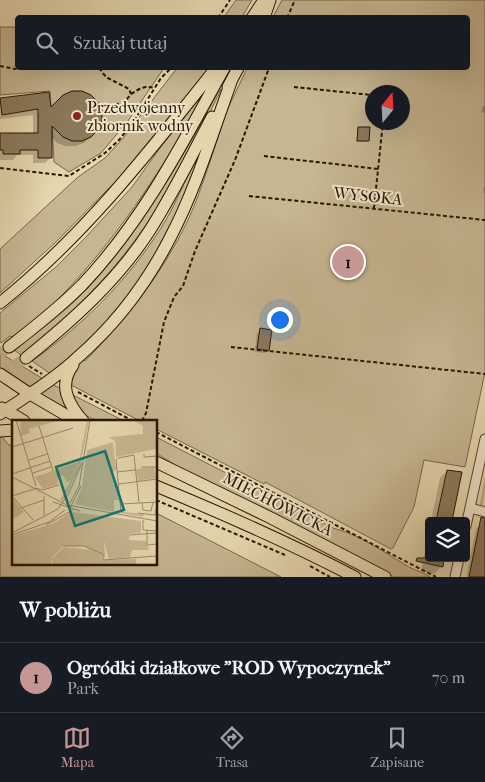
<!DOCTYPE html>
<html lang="pl">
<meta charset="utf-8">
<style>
:root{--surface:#171b24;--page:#20242c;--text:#f1f3f6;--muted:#9ea1a6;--line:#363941;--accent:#c59692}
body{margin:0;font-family:"IM FELL French Canon",serif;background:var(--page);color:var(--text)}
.controls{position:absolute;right:15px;bottom:15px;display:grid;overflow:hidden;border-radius:5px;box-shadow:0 5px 20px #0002}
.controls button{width:45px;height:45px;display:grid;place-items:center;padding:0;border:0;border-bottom:1px solid var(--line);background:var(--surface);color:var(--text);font:25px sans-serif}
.compass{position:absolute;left:365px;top:85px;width:45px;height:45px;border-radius:50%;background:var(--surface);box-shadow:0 5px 20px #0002;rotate:18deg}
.you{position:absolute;left:279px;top:319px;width:18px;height:18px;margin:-12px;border:4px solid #fff;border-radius:50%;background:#1a73e8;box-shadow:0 0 0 8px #1a73e833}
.badge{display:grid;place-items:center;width:32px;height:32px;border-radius:50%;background:var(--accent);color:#111;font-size:16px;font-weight:700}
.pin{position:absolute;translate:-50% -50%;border:2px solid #fff;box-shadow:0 1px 5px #0006}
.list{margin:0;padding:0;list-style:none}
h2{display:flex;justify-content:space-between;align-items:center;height:65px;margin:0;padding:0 20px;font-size:21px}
h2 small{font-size:16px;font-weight:400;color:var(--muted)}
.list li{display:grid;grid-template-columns:32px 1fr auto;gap:15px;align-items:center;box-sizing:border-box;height:70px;padding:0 20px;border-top:1px solid var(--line)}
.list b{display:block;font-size:19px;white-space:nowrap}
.list p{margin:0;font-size:16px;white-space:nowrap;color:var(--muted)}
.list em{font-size:16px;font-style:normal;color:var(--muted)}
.icon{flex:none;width:28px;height:28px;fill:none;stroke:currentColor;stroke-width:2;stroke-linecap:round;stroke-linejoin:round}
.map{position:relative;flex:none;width:485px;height:577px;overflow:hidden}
.search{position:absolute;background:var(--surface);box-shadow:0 5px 20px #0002;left:15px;right:15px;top:15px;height:55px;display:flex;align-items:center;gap:12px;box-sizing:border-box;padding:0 18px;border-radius:5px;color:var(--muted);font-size:19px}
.sheet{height:135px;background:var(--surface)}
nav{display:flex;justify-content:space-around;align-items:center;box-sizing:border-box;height:70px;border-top:1px solid var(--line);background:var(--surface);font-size:14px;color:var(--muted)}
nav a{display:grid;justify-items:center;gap:2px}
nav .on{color:var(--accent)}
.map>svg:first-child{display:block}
.green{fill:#c6b691;stroke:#77664a;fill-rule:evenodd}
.shadow{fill:#0003}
.building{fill:#8b7a5c;stroke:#281603}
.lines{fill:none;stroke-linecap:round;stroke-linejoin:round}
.major-tunnel{stroke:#c0b08c;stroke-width:11;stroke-dasharray:11 5.5;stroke-linecap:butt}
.minor-casing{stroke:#58462e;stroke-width:11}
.major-casing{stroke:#281603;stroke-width:13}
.path{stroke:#281603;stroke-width:2;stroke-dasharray:4 2.5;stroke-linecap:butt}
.minor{stroke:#efe5ca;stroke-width:9}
.major{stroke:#e6d7ae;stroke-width:11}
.poi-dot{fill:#8f2418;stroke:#efe5ca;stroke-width:2}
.labels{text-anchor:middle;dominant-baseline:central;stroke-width:4;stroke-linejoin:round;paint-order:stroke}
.poi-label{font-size:16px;fill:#281603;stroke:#efe5ca;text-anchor:start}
.street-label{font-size:16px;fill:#281603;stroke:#efe5ca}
.inset-road{fill:none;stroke:#9a8a6a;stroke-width:1}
.view{fill:#0f766e;fill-opacity:0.15;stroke:#0f766e;stroke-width:2.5}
.inset-edge{fill:none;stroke:#281603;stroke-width:2.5}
</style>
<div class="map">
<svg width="485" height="577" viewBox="0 0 485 577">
<rect width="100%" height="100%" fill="#e6d7ae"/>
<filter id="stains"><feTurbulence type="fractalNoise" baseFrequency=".004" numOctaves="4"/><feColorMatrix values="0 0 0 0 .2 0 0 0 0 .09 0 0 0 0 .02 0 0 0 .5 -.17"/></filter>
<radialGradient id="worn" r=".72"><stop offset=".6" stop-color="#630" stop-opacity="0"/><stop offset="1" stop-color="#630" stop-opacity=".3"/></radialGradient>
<path class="green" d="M236,0h16l-10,17h-18z
M282,0h203v185l-1,8h1v179l-20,95 -41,-7 -10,47 -21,41 -2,1 -126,-67 -1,2 -108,-55v-8h-16l-71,-37 5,-16 8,-8 3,1c41,-42 77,-87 103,-141 15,-33 25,-69 37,-104 6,-16 15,-32 22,-48h221v-50l-195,-1zM372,92h30v30h-30z
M0,27h17l1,41h146l-36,53 -27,32 -32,19 -15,-10 -4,-71 -50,4z
M177,68h32l-93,113 -60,61 -56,51v-44l78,-72 27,-19 19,-21z
M220,89h1l-2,5c-18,36 -35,73 -57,107 -24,38 -52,73 -83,104 -18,18 -38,33 -58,50l-7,-5c25,-19 51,-38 73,-61 55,-59 94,-130 133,-200z
M205,91l2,1c-46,78 -94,155 -159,217 -11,10 -24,19 -36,28l-2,-1 -9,7 -1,-1v-29l56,-46 30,-30 46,-50 28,-39z
M197,157l1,1c-20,57 -46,111 -85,158 -19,21 -40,39 -62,58l-19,-13c49,-34 96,-81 129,-133 14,-22 24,-48 36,-71z
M0,353l45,27 -14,8 -31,-19z
M51,384l11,5 6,20 -28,-15z
M69,393l55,28c-32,0 -37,2 -55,-28z
M0,437h2l7,8 5,1v117h142v-50l125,64h-281z
M156,437l177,91c28,7 52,25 76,39 7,4 15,5 21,10h-36l-203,-102 -35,-22z"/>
<path class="shadow" d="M48,93l2,17 47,20 -13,13 -9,3h-9l-9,-3 -6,-7v21l-6,6h-12v-8h-16l-4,5h-13v-26h33v-19l-33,4v-20z
M483,105l2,1v7l-4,-1z
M359,128l8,13 -1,1 -10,-1z
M260,330l8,20 -3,3 -10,-1 2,-19z
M447,471l4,50h-20l9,-43z
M485,476v14l-3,19h-3z
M481,524l4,1 -1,52h-18l10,-48z
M429,532v26l12,9 -7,7 -13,-3z"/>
<path class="building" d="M72,91h10l9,4 7,7 4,9v10l-4,9 -7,7 -9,4h-10l-9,-4 -11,-11v32h-14v-8h-18v4h-17v-4h-3v-17h38v-24l-36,6 -2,-17 49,-6 2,15 12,-12z
M358,127h12l-1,14h-12z
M260,328l12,2 -3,21 -12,-2z
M447,470l15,2 -10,49h-16z
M481,517l4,1v59h-16z
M417,558h27l-1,9 -27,-6z"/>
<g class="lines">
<path class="major-tunnel" d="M0,354l9,-7
M0,375l26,-17"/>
<g class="minor-casing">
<path id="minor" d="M470,508l15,4
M466,526l19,-87
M455,577l4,-19"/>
</g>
<g class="major-casing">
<path id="major" d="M252,18l12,-18
M264,18l6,-18
M228,87l10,-19
M0,303c84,-67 150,-152 216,-235
M9,347c26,-20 50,-39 73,-62 60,-63 101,-142 142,-217
M26,358c46,-37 92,-78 124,-128 23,-36 42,-75 62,-113
M73,365c-15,20 -5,39 10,56
M0,374l30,20 46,27
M2,408l22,13
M0,414c26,-18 54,-34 77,-56 38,-33 70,-75 93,-120 26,-49 42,-104 61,-156
M0,431l14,-1
M156,462l115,56 114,59
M156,486c68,28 134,57 199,91"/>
</g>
<path class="path" d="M218,18l12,-18
M287,18l8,-18
M0,66l15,3 23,-1
M99,68l7,9 23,12 2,5 -4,5 -21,11
M294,87l78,8
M131,94c8,-5 14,-9 23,-6
M264,156l114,13
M0,168l69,8 36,-23 14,-13 15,-19 27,-43 10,-10
M249,196l236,24
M374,208l9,-86
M231,347l254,27
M29,366l13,8
M78,392l55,29
M142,421l4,-8 18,-91 10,-25 9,-11 12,-35 40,-91 34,-92
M156,432l280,145
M156,500l129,55
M310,566l20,11"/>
<use href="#minor" class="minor"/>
<use href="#major" class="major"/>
</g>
<circle class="poi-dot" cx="77" cy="116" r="5"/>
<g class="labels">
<g class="poi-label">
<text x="87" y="107">Przedwojenny<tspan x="87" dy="18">zbiornik wodny</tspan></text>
</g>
<g class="street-label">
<text transform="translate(368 196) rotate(6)">WYSOKA</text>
<text transform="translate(278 504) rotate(27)">MIECHOWICKA</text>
</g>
</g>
<g transform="translate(12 420)">
<rect width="145" height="145" fill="#e6d7ae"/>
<path d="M4,0h40v1l-27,8 1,4 -9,3 -1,-14zM75,0h2l-9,47 -17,34 -3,-1 11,-20 -4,2 -4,-7 -5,2v7l-15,5 -8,-12 43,-15 -6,17 8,-22zM79,0l-4,30 26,-8 3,28 -3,2 6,28h-5v11l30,3 -1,3 -67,-12 32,5 -33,-6 7,-17zM121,0h24l-1,29 -40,8 -1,-16 -6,-4 34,-3v-8zM142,47l2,11 -18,3 -2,-12zM0,78l12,14 -12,8zM60,92l69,9v12l-11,1 -1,6 17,1 3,9h-17l-2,7 -21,2 -5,-18 1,16 -22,-11h-20l-11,12 -1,7h-39v-29l40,-12zM52,127l28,3 9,4 1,6 34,-1v6h-83l-1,-6z" fill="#c6b691"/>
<path class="inset-road" d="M4,0l20,66M27,6l14,45M0,27l61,-19M132,34v3l13,-1M17,40l18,-6M129,47h16M105,52l18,-2M21,53l18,-6M0,54l38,-13M0,57l55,28 90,16M107,64l38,-5M23,68l8,2 16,-5M0,76l21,24M0,76l22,-7M41,82l27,9M58,83l9,-17 11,-66M130,83l1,7 8,1 2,-9M109,84l36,-2M9,88l23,-8M58,88l11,-22M109,92l-5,-52 2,-2 16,-3 5,47M126,93l17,2 2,-10M32,95v-19M131,100v10l14,1M34,105l27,-15M135,110v15l10,-1M0,113l46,-24 11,-16 13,-30M0,115l37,-13 16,-12M118,115l27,-2M51,126h21l19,8v6l54,-4"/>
<path class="view" d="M93,31l19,59 -49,16 -19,-59z"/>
<rect width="145" height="145" class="inset-edge"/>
</g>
<rect width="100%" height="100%" filter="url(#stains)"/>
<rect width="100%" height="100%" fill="url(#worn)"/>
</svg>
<div class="controls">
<button><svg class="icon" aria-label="layers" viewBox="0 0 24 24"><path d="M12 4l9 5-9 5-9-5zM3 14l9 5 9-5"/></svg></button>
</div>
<svg class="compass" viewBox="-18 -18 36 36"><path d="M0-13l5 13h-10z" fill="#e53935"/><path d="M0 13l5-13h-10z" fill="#9ea1a6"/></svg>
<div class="you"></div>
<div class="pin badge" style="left:348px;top:262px">1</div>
<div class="search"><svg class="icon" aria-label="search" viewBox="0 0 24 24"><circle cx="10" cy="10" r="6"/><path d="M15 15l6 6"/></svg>Szukaj tutaj</div>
</div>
<section class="sheet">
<h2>W pobliżu<small></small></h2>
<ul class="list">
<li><span class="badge">1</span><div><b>Ogródki działkowe &quot;ROD Wypoczynek&quot;</b><p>Park</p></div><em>70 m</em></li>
</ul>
</section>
<nav>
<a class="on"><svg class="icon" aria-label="map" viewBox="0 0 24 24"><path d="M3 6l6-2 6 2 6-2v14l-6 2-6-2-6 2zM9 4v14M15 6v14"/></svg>Mapa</a>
<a><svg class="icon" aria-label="directions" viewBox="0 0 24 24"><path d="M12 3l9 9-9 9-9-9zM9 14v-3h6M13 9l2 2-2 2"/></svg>Trasa</a>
<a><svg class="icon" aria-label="saved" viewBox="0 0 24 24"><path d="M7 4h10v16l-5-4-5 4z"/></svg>Zapisane</a>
</nav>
